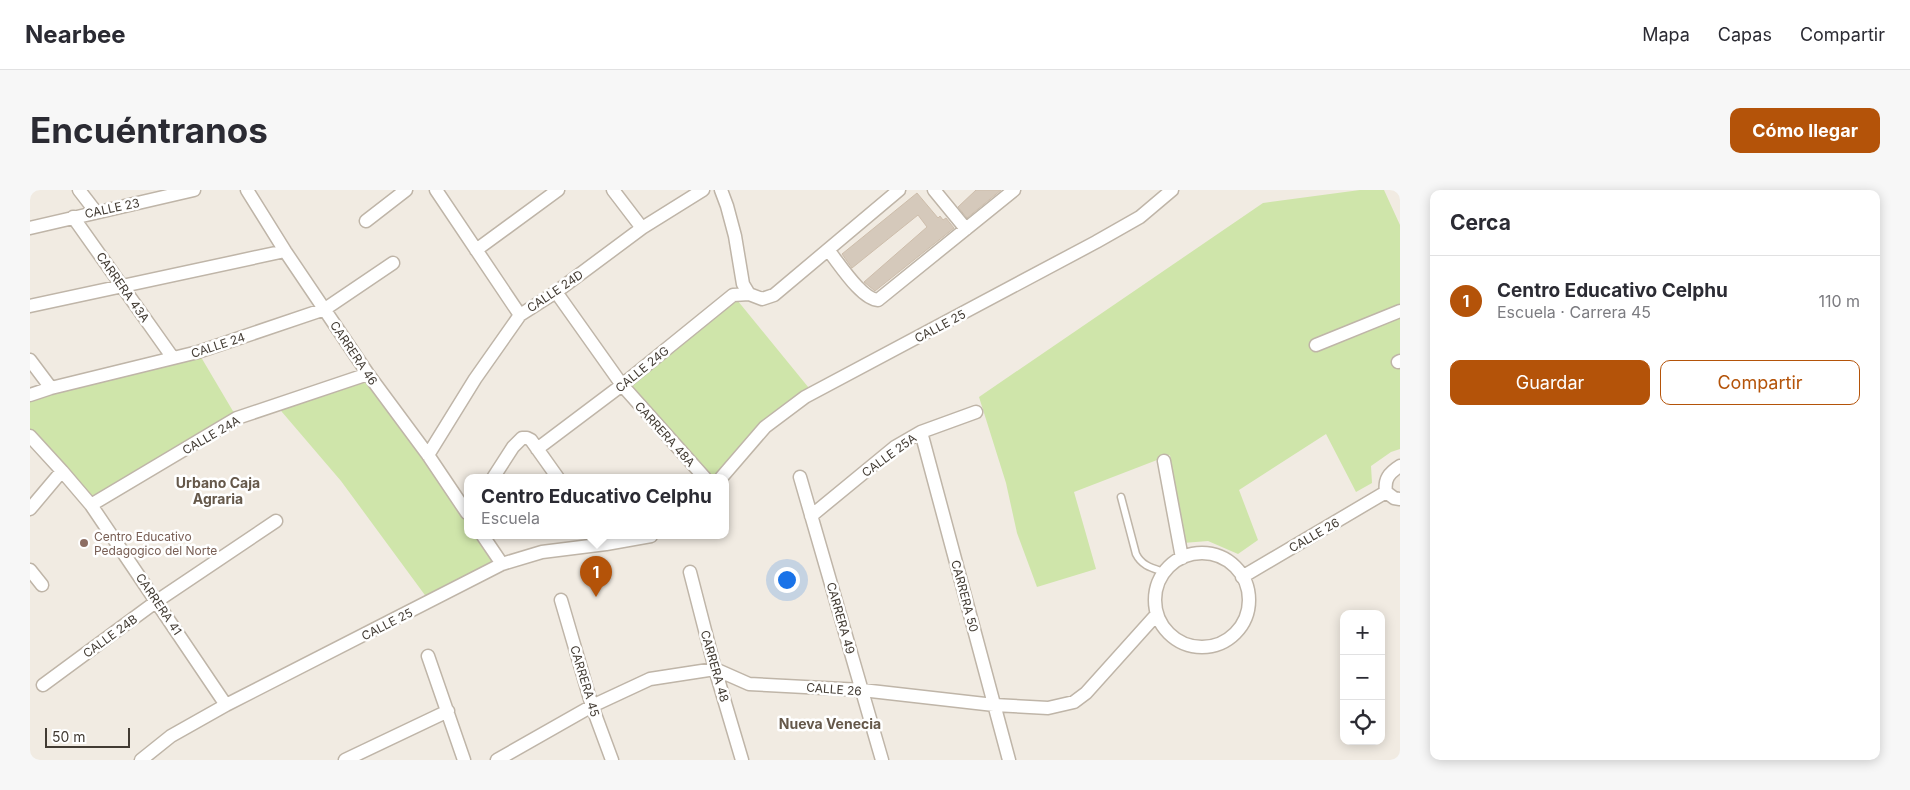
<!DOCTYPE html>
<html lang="es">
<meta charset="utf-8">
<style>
:root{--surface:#fff;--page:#f7f7f7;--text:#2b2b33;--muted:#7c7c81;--line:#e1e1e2;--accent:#b45309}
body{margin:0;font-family:Inter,sans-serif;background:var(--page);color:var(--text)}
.controls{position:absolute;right:15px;bottom:15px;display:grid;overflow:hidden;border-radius:10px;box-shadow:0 2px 12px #0003}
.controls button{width:45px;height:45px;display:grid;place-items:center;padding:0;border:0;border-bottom:1px solid var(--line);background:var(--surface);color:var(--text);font:25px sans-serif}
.scale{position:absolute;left:15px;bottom:12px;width:85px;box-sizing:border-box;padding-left:5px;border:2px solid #423b33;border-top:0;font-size:14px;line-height:18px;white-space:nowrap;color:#423b33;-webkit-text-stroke:4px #fff;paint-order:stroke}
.you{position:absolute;left:756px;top:389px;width:18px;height:18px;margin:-12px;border:4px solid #fff;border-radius:50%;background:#1a73e8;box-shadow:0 0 0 8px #1a73e833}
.badge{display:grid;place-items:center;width:32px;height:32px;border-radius:50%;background:var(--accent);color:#fff;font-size:16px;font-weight:700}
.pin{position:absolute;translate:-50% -41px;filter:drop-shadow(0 1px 2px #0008)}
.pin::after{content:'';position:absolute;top:26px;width:18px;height:15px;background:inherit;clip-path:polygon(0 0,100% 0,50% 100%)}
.popup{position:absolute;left:434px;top:284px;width:265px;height:65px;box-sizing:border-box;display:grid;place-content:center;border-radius:10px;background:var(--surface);filter:drop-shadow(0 1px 4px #0005);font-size:16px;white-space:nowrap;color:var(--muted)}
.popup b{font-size:19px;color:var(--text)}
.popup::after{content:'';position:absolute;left:50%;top:100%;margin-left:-10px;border:10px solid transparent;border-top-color:var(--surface)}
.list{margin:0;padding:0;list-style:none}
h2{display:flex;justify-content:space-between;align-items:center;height:65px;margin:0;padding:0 20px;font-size:21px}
h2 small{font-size:16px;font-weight:400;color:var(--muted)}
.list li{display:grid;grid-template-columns:32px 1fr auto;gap:15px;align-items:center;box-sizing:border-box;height:90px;padding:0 20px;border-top:1px solid var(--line)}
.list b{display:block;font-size:19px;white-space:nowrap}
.list p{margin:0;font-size:16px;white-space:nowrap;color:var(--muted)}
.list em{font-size:16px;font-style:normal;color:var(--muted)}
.actions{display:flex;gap:10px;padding:15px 20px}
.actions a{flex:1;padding:11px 0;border:1px solid var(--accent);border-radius:10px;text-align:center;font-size:18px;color:var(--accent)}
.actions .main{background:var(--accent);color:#fff}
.icon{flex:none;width:28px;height:28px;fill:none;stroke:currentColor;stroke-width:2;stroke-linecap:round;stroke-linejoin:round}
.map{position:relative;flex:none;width:1370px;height:570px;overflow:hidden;border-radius:10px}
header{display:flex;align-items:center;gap:30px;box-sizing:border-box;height:70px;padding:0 25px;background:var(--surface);border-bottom:1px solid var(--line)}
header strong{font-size:24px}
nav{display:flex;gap:28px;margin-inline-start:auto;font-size:18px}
.intro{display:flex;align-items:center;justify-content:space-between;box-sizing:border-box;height:120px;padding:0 30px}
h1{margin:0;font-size:35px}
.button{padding:12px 22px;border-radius:10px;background:var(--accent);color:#fff;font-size:18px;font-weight:700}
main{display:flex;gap:30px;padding:0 30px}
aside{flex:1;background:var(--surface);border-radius:10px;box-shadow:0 2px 12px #0003}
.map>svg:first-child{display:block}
.green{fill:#cfe5aa}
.building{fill:#d5c9bb;stroke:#cdbdab}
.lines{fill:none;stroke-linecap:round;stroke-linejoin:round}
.lane-casing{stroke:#bfb5a8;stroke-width:9}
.street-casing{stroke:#bfb5a8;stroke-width:15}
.lane{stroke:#fff;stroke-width:6}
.street{stroke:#fff;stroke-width:12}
.education-dot{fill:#8d6e63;stroke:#fff;stroke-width:2}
.labels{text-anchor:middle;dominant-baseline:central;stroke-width:5;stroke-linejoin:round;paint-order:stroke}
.street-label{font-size:12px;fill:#423b33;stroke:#fff}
.education-label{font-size:12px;fill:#785e54;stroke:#fff;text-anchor:start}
.neighbourhood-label{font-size:14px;font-weight:bold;fill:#65584a;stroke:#fff}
</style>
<header>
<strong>Nearbee</strong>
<nav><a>Mapa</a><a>Capas</a><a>Compartir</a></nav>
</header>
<div class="intro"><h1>Encuéntranos</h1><a class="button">Cómo llegar</a></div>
<main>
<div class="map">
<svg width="1370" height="570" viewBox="0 0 1370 570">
<rect width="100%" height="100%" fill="#f1ebe2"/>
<path class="green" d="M1330,0h24l16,35v224l-9,3 -20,14 1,17 -16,9 -30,-58 -87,56 19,50 -20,14 -30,-13 -25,2 -13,-88 -96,37 22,77 -59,18 -20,-54 -11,-50 -27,-86 284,-194z
M703,105l80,98 -48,34 -44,51h-17l-82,-92z
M168,162l39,66 -146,87 -61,-66v-42z
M338,184l99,139v23h16l19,28 -72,38 -89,-121 -65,-76z"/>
<path class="building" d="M946,0h25l-34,28 -9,-11z
M887,3l21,25 2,-2 3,4 3,-2 8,10 -79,63 -11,-9 63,-55 -9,-12 -66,53 -10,-14z"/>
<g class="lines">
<g class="lane-casing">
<path id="lane" d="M1091,307l15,57c6,12 16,14 28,18"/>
</g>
<g class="street-casing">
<path id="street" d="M49,0l17,22
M217,0l38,61 83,123 60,81 39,58
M406,0l84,125
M583,0l29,38
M691,0l6,16 8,30 8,48 6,10 13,5 12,-4 125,-105
M904,0l32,39
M43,27l100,141
M336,31l40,-31
M0,38l164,-38
M446,60l82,-60
M798,60c11,13 33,49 50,50l136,-110
M526,102l66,93 83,93
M0,116l255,-55
M1286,155l84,-34
M0,170l21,28
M1368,172l2,-1
M0,205l21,-7 147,-36 127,-43 68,-46
M891,242l88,328
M0,246l32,35 29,34 135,200
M507,259l85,-64 111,-90 16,-1
M398,265l47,-76 45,-64 36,-23 86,-64 61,-38
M1134,271l18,97
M1370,276c-11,7 -16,13 -14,26l8,6 6,1
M770,287l82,283
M463,288l20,-31 9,-9h5l4,2 27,38
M691,288l44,-51 40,-30 291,-155 44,-25 32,-27
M61,315l146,-87 131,-44
M0,319l32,-38
M781,326l84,-69 26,-15 55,-20
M453,346l19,28
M1125 410a47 47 0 1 1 94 0a47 47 0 1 1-94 0Z
M0,380l12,15
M660,382l25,97 27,91
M1212,387l144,-85
M531,410l31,106 20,54
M398,466l36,104
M13,495l114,-84 119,-80
M111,570l30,-24 55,-31 276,-141 40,-12 64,-8 45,-8
M315,570l103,-49
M467,570l95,-54 58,-27 65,-10 34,15 113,6 132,15 54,3 26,-6 12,-9 71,-79"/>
</g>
<use href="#lane" class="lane"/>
<use href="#street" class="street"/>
</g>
<circle class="education-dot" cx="54" cy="353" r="5"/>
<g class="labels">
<g class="street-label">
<text transform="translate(82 18) rotate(-12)">CALLE 23</text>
<text transform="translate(93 97) rotate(55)">CARRERA 43A</text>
<text transform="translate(525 101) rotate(-34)">CALLE 24D</text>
<text transform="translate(910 136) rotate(-28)">CALLE 25</text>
<text transform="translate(188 155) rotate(-18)">CALLE 24</text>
<text transform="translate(324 163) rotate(56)">CARRERA 46</text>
<text transform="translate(612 179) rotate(-39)">CALLE 24G</text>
<text transform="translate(635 244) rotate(48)">CARRERA 48A</text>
<text transform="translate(181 245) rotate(-30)">CALLE 24A</text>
<text transform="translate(859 265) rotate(-36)">CALLE 25A</text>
<text transform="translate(1284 345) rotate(-30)">CALLE 26</text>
<text transform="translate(935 406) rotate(75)">CARRERA 50</text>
<text transform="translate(129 414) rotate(56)">CARRERA 41</text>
<text transform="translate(811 428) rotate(74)">CARRERA 49</text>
<text transform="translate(357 434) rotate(-27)">CALLE 25</text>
<text transform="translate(80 446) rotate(-36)">CALLE 24B</text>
<text transform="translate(685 476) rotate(74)">CARRERA 48</text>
<text transform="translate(555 491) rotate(73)">CARRERA 45</text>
<text transform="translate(804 499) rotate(4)">CALLE 26</text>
</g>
<g class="education-label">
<text x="64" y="346">Centro Educativo<tspan x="64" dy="14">Pedagogico del Norte</tspan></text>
</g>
<g class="neighbourhood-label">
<text x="188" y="292">Urbano Caja<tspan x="188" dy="16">Agraria</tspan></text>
<text x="800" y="533">Nueva Venecia</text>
</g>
</g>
</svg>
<div class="controls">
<button>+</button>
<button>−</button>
<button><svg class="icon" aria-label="locate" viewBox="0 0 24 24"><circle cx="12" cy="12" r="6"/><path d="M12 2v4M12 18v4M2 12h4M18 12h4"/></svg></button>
</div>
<div class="scale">50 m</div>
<div class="you"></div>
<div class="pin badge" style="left:566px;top:407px">1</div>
<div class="popup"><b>Centro Educativo Celphu</b>Escuela</div>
</div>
<aside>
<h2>Cerca<small></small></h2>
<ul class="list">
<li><span class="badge">1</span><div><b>Centro Educativo Celphu</b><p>Escuela · Carrera 45</p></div><em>110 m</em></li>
</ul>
<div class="actions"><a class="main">Guardar</a><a>Compartir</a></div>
</aside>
</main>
